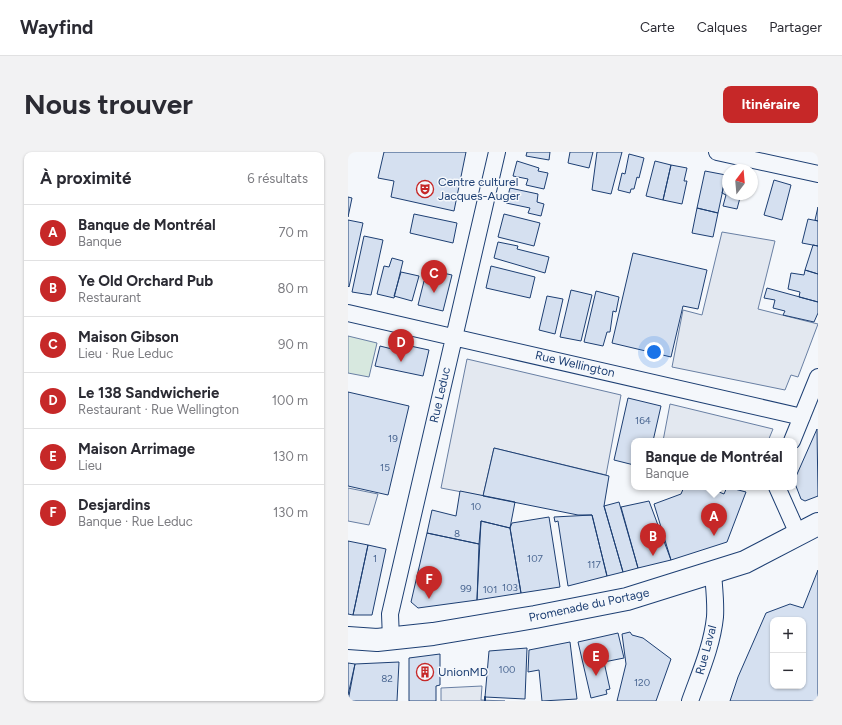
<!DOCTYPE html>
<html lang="fr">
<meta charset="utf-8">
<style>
:root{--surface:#fff;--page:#f2f2f3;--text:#2b2b33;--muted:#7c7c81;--line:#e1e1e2;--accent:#c62828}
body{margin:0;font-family:Figtree,sans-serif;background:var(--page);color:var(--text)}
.controls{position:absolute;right:12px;bottom:12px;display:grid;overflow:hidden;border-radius:8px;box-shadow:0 1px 3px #0004}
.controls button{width:36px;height:36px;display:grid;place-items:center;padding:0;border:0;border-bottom:1px solid var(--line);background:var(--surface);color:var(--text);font:20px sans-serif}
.compass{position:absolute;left:374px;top:12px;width:36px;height:36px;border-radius:50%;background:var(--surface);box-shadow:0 1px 3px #0004;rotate:16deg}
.you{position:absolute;left:306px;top:200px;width:14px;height:14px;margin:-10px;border:3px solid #fff;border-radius:50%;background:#1a73e8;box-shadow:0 0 0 6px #1a73e833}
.badge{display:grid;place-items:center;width:26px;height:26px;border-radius:50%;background:var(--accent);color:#fff;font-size:13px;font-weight:700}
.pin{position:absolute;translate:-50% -33px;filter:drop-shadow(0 1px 2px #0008)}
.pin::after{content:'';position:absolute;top:21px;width:14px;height:12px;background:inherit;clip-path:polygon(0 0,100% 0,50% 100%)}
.popup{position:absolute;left:283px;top:286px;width:166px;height:52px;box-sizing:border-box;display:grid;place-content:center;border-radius:8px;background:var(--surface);filter:drop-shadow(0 1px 3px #0005);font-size:13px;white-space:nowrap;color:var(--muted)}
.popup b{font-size:15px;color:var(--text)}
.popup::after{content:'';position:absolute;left:50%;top:100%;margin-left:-8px;border:8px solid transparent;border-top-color:var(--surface)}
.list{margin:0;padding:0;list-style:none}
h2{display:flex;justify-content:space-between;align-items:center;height:52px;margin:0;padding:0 16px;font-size:17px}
h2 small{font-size:13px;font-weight:400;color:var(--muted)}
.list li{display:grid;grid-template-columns:26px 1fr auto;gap:12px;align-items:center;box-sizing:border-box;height:56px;padding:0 16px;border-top:1px solid var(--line)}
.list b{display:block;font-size:15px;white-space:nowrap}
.list p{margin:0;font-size:13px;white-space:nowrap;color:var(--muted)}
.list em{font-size:13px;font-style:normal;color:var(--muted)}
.map{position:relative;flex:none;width:470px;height:549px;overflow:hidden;border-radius:8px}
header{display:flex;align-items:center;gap:24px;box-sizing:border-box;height:56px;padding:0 20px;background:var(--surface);border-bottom:1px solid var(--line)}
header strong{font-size:19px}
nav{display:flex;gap:22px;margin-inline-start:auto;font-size:14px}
.intro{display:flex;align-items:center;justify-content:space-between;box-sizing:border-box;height:96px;padding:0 24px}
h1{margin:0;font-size:28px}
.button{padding:10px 18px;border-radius:8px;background:var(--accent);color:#fff;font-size:14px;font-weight:700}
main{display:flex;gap:24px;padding:0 24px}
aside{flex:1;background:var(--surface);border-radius:8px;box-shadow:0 1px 3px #0004}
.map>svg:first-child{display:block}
.green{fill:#d7e8df;stroke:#687fa3}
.parking{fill:#e3e8f0;stroke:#687fa3}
.building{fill:#d5e0f0;stroke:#1d3f73;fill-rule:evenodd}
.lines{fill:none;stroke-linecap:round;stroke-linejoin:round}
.street-casing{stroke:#1d3f73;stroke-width:18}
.secondary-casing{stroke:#1d3f73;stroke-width:24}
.street{stroke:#f4f7fb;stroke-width:16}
.secondary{stroke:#f4f7fb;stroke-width:22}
.wall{stroke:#1d3f73;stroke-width:2}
.labels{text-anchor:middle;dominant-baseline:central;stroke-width:3;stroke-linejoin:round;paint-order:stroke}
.number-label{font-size:10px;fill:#4b6792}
.poi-label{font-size:12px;fill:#1d3f73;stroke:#f4f7fb;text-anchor:start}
.street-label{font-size:12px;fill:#1d3f73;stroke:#f4f7fb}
</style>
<header>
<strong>Wayfind</strong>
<nav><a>Carte</a><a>Calques</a><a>Partager</a></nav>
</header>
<div class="intro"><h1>Nous trouver</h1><a class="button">Itinéraire</a></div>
<main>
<aside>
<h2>À proximité<small>6 résultats</small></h2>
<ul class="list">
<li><span class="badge">A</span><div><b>Banque de Montréal</b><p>Banque</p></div><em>70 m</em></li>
<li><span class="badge">B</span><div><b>Ye Old Orchard Pub</b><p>Restaurant</p></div><em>80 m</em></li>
<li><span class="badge">C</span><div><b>Maison Gibson</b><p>Lieu · Rue Leduc</p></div><em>90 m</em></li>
<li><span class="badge">D</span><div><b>Le 138 Sandwicherie</b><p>Restaurant · Rue Wellington</p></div><em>100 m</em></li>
<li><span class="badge">E</span><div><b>Maison Arrimage</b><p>Lieu</p></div><em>130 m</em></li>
<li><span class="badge">F</span><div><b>Desjardins</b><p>Banque · Rue Leduc</p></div><em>130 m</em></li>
</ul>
</aside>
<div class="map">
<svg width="470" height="549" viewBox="0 0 470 549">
<rect width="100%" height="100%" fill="#f4f7fb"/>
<path class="green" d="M0,184l29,7 -8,34 -21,-4z"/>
<path class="parking" d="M374,80l53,9 -17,68 60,15 -20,53 -7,-2 -6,15 -113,-23 11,-57 19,5z
M119,207l154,36 -15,80 -112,-27 -11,48 -42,-8z
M322,252l103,25 -5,12h-105z
M0,336l30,6 -9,31 -21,-4z
M134,534l-1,14 24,1h-64v-13z"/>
<path class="building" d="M36,0h82l-12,59 -63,-14 3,-16 -16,-3z
M179,0h23l-1,8 -23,-4z
M222,0h23l-4,16 -21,-5z
M249,0h25l-11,42 -19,-4z
M281,2l15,4 -5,20 -2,-1 -3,12h-3l-1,4 -12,-3 4,-17 3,1z
M169,9l22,7 -1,3 10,2 -4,16 -18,-4 2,-6 -15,-3z
M307,9l16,4 -8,35 -17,-4z
M323,13l16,3 -3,13h3l-5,23 -19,-4z
M357,19l21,4 -8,38 -21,-5z
M378,23l2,1v18h13l-4,15 -14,-3 3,-11 -4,-2z
M426,28l17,5 -9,35 -18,-5z
M162,36l28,6 -1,8 7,2 -3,12 -13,-3 2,-5 -24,-5z
M0,45l4,1 -4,19z
M470,55v14l-3,-1z
M349,56l21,5 -5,24 -21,-4z
M66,62l43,9 -4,20 -43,-10z
M156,62l36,9 -6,23 -36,-9z
M460,67l10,2v25l-16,-3z
M0,68l15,3 -14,64 -1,-1z
M16,84l19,4 -12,55 -19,-3z
M150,90l20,4 -1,3 32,8 -4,16 -51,-15z
M465,93l5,1v28l-13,-4z
M285,101l74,17 -9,39 -15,-3 -12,51 -59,-14z
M44,106l11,3 -9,37 -17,-4 7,-28 5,1z
M143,114l44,11 -5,21 -44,-10z
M81,118l23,5 -9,36 -25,-6 6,-24 2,1z
M457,118l13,4v28l-19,-5 1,-5 -12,-3 3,-16 13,2z
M53,120l18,4 -7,25 -18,-5z
M419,136l51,14v11l-4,9 -31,-7 2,-4 -12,-3 2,-8 -11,-2z
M223,138l21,5 -11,46 -21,-4z
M248,139l23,6 -3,15 -3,-1 -3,21h-3l-4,14 -19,-4z
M199,144l16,3 -8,35 -16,-4z
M53,192l28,6 -6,26 -48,-10 5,-20 20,5z
M0,240l61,14 -21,89 -40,-9z
M280,246l33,8 -8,35h-19v24l-20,-5z
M469,277l1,67 -13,5 -4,-2 -7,-18z
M146,296l115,28 -5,30 19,66 -16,4 -15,-61h-14l-95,-19z
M336,335h23l17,7 3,-7 19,5 -19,50 -56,18 -17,-56 27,-10z
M112,339l55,11 -5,26 -29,-7 -2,23 -52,-11 5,-23 24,6z
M301,349l22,59 -33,8 -17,-61z
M271,350l19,66 -15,4 -19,-66z
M244,363l15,61 -39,10 -10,-65 -3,1 -1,-5z
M201,365l11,70 -39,6 -11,-65 2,-5z
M133,369l29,7 11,65 -44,7z
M79,381l52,11 -2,56 -59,8 -7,-6z
M0,389l20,4 -15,70 -5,-1z
M20,393l18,4 -14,66h-19z
M470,418v131h-88l8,-24 28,-64 24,-9 13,4zM425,468h30v66h-30z
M282,480l2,3 11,3 28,21 -15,42h-39l9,-37 -4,-30z
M270,481l6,25 -20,4 6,27 -4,1 1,4 -16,4 -13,-56z
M222,490l7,57 -35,2 -3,-31 -11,2 1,-22z
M179,496l-2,51 -40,-2 4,-46z
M92,502v31l-4,1v15h-27v-43z
M51,510l-2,39h-49l7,-37z
M0,511l7,1 -7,31z"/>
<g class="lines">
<g class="street-casing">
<path id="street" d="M369,0l101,22
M0,161l454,104
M444,289l26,-64
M429,335l21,47
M43,487l-1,-25 107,-462
M342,549c10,-28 22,-55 25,-84 1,-14 -1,-30 -2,-44"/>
</g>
<g class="secondary-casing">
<path id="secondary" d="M0,486l29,2 56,-6 102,-17 92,-18 118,-37 73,-38"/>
</g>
<use href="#street" class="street"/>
<use href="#secondary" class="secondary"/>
<path class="wall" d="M137,549v-4"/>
</g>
<defs>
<g id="theatre-ring" transform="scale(0.9)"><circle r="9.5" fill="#f4f7fb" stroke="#c62828" stroke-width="1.5"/><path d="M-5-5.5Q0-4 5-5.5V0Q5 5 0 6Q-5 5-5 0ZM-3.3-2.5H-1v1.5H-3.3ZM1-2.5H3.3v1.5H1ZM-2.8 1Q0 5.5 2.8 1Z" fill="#c62828"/></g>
<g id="building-ring" transform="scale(0.9)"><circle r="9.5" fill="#f4f7fb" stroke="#c62828" stroke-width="1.5"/><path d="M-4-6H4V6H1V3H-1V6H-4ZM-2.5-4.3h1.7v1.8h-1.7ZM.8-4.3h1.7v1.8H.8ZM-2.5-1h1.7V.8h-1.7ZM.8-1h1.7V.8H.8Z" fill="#c62828"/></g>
</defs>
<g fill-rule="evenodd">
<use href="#theatre-ring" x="77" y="37"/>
<use href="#building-ring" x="77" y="520"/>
</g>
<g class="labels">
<g class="number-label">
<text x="295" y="268">164</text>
<text x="45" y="286">19</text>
<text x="37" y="315">15</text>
<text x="128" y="354">10</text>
<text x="109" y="381">8</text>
<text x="27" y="406">1</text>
<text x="187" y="406">107</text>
<text x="246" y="412">117</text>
<text x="162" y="435">103</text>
<text x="118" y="436">99</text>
<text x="142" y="437">101</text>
<text x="159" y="517">100</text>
<text x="39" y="526">82</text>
<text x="294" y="530">120</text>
</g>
<g class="poi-label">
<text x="90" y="30">Centre culturel<tspan x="90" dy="14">Jacques-Auger</tspan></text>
<text x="90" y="520">UnionMD</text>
</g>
<g class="street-label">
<text transform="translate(227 212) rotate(13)">Rue Wellington</text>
<text transform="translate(92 243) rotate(-77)">Rue Leduc</text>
<text transform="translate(241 453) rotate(-12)">Promenade du Portage</text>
<text transform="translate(358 498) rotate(-75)">Rue Laval</text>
</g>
</g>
</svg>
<div class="controls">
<button>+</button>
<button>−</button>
</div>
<svg class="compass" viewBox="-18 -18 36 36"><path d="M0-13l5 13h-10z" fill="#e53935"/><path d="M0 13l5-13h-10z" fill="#7c7c81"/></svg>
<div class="you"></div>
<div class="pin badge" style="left:366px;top:384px">A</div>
<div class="popup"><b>Banque de Montréal</b>Banque</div>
<div class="pin badge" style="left:305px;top:404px">B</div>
<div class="pin badge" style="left:86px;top:141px">C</div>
<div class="pin badge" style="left:53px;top:210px">D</div>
<div class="pin badge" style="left:248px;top:524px">E</div>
<div class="pin badge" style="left:81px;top:447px">F</div>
</div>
</main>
